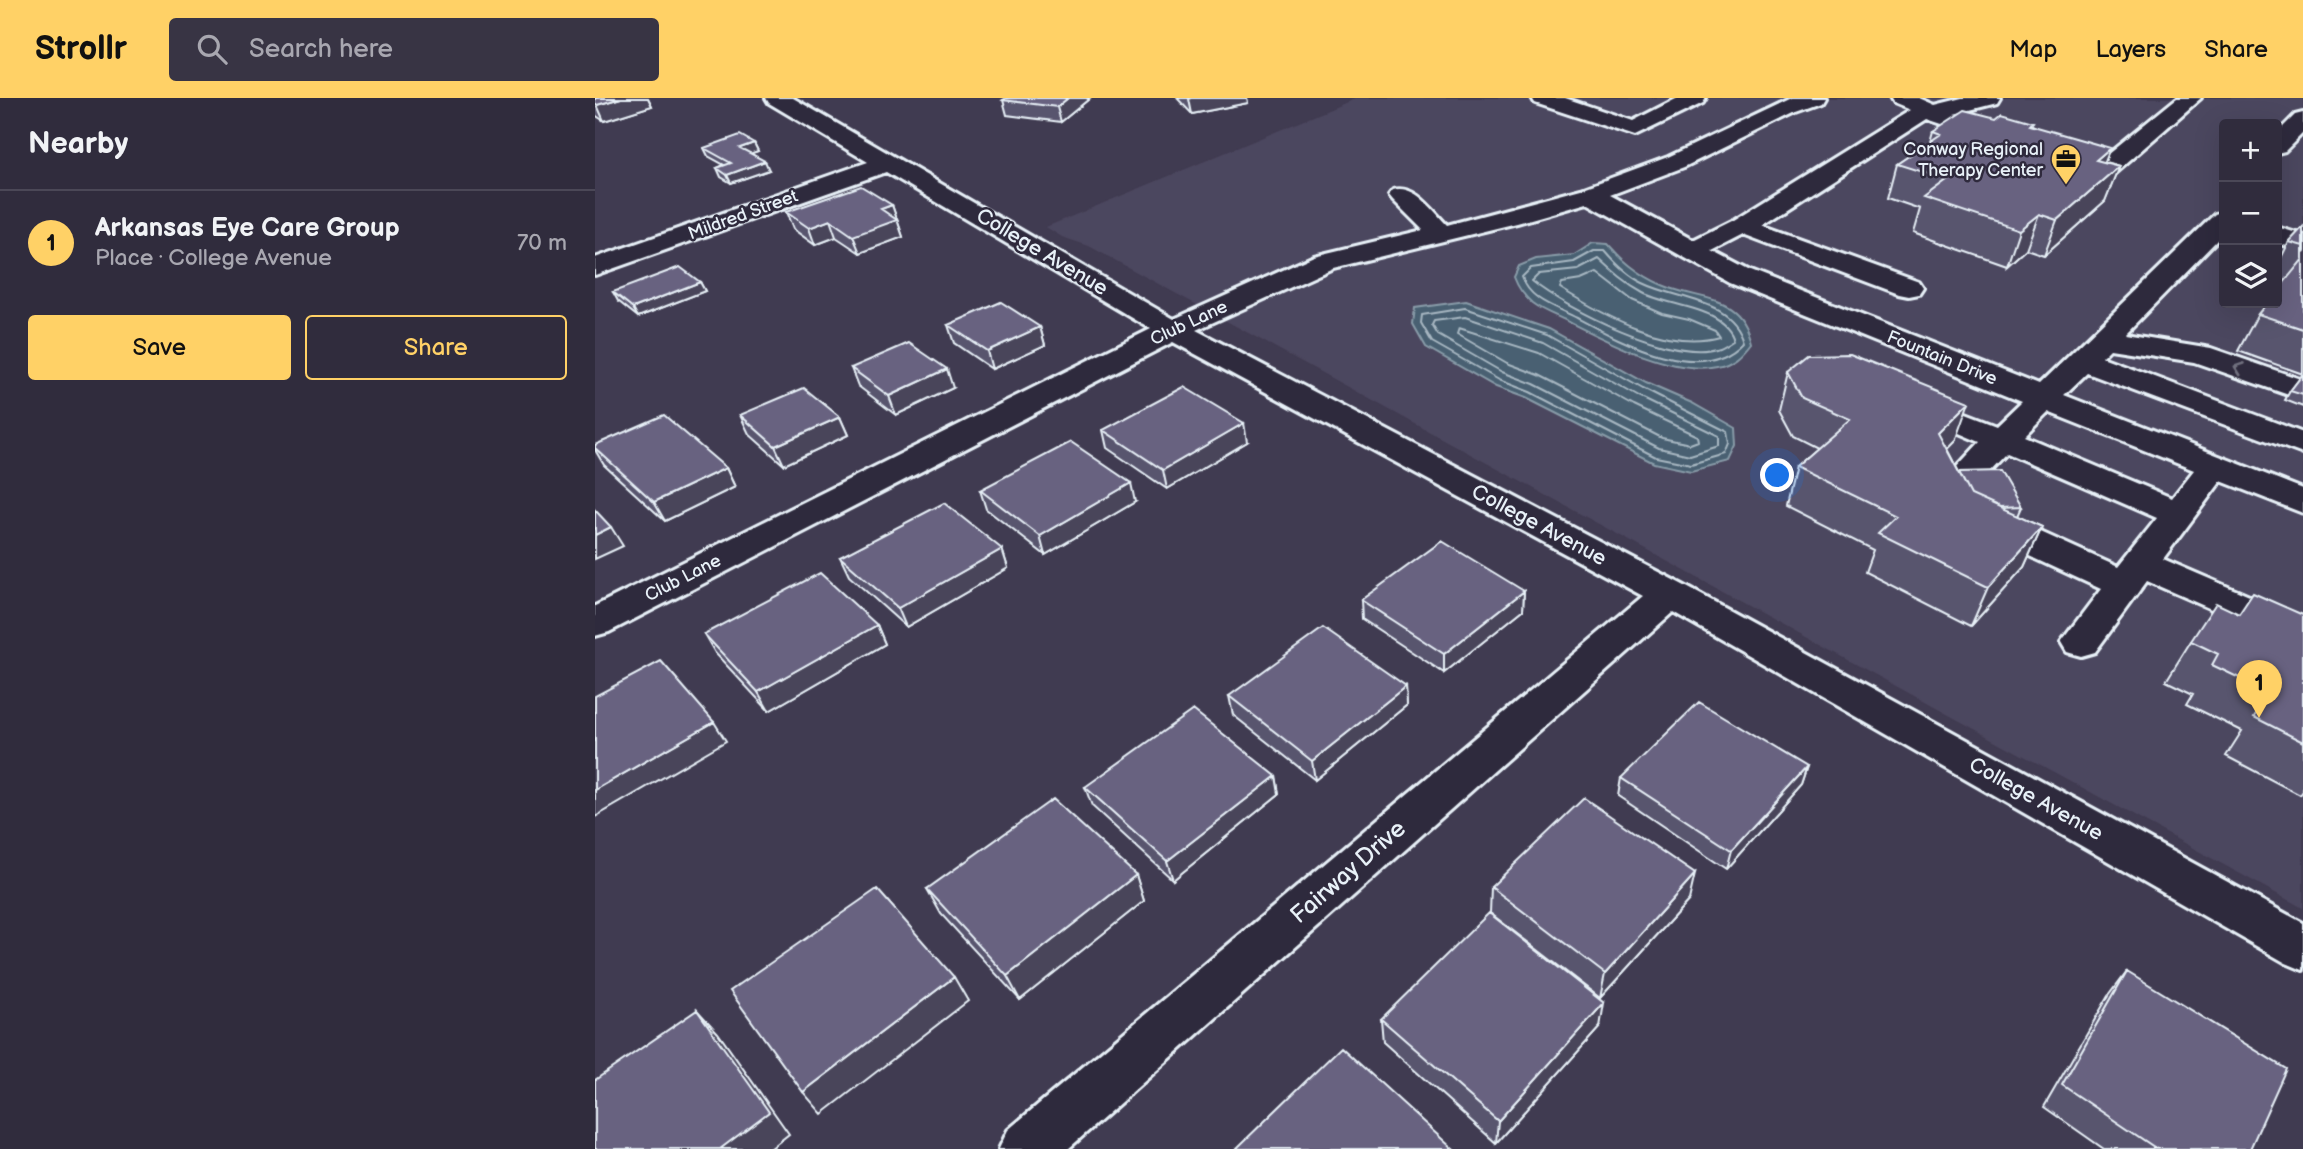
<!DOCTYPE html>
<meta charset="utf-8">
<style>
:root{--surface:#302c3d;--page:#383444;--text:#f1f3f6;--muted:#a8a7b0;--line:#4b4857;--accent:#ffd166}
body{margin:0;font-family:"Balsamiq Sans",sans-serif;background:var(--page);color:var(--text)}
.controls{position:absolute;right:21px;top:21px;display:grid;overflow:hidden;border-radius:7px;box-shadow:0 7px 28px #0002}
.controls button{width:63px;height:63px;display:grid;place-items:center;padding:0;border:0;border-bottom:2px solid var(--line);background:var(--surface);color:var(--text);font:35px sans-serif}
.you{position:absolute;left:1183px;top:378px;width:24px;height:24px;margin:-18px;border:5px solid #fff;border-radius:50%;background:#1a73e8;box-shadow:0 0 0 10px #1a73e833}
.badge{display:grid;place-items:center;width:46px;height:46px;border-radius:50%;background:var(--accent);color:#111;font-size:23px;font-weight:700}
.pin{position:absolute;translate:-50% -58px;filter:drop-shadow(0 2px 4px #0008)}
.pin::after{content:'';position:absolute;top:37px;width:24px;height:21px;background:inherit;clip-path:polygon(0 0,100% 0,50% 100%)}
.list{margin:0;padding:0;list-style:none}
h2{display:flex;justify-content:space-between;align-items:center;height:91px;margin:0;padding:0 28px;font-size:30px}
h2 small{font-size:23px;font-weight:400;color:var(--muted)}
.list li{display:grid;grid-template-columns:46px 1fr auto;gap:21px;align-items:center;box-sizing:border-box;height:105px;padding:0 28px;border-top:2px solid var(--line)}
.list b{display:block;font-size:26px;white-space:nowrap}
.list p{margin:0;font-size:23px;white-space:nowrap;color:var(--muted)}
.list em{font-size:23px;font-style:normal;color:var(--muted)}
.actions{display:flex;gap:14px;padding:21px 28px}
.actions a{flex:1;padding:16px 0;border:2px solid var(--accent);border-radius:7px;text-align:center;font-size:24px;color:var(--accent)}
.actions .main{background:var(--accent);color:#111}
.icon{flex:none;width:38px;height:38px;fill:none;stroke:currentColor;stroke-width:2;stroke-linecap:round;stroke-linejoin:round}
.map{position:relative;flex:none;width:1708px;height:1051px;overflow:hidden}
header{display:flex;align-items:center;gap:42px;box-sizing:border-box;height:98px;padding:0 35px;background:var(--accent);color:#111}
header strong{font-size:33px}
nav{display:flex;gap:38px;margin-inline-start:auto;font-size:24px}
.search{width:490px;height:63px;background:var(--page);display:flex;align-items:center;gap:18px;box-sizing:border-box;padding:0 24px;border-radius:7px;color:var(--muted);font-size:26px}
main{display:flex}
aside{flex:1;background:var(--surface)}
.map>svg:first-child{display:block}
.built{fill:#4c475f;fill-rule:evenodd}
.water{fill:#486172;stroke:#889ba8;stroke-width:2}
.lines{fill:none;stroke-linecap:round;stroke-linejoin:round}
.shore{stroke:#a8b7c2;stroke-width:2}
.minor-casing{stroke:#e8f1f8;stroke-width:6}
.minor{fill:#2f2a3d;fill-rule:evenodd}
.wall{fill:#59546e;stroke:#e8f1f8;stroke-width:2}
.shaded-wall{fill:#49455a;stroke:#e8f1f8;stroke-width:2}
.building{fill:#686280;stroke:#e8f1f8;stroke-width:2}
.oneway{stroke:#70707e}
.labels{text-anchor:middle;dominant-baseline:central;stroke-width:5;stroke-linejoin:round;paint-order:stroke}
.far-poi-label{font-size:18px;fill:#e8f1f8;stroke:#2f2a3d;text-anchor:end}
.far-street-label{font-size:18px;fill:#e8f1f8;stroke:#2f2a3d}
.street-label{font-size:21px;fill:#e8f1f8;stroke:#2f2a3d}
.near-street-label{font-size:24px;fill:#e8f1f8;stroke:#2f2a3d}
</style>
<header>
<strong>Strollr</strong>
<div class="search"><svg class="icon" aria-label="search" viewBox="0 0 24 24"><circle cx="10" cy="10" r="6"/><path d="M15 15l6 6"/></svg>Search here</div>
<nav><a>Map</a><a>Layers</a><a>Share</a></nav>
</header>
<main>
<aside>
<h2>Nearby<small></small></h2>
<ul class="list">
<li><span class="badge">1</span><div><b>Arkansas Eye Care Group</b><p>Place · College Avenue</p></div><em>70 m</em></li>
</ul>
<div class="actions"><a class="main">Save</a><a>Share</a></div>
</aside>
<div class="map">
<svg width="1708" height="1051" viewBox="0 0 1708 1051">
<rect width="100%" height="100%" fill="#403b51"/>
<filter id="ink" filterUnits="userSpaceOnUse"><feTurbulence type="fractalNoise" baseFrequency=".0143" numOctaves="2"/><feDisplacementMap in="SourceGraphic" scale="14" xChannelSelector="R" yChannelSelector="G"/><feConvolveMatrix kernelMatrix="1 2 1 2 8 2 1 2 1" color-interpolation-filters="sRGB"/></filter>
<g filter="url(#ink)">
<path class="built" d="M762,0h946v810l-1214,-662 -27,-9 -16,-10zM1629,26h53v179h-53z"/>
<path class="water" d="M998,145l15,1c17,20 37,35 62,44 38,13 70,8 81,54 -9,12 -18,21 -34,24 -45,10 -112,-26 -152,-46 -11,-5 -24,-10 -33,-17 -9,-8 -14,-15 -18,-26l5,-11 17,-7 38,-4z
M871,203l83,28 97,54 46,20 44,25 1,18 -7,15 -39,10 -37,-8 -128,-65 -30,-11 -70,-40 -13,-23 2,-16z"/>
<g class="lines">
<path class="shore" d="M999,153h11c11,13 23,25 38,32 34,17 88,15 100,58 -42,45 -123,0 -166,-23 -21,-11 -47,-17 -55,-41l9,-9 43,-6z
M1004,161c14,13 27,25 44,34 27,14 82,14 90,46 -5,3 -9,6 -14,8 -44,17 -153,-38 -187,-66l7,-7 39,-4z
M1002,175l35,27 30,13 27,6 26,11 4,6c-52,15 -116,-21 -159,-48l2,-5 19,-3z
M870,210l82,27 96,54 85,43 2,12 -4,10 -35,10 -35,-7 -126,-65 -31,-12 -67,-38 -11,-19 1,-8z
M870,219l78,26 96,54 80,39v10l-29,9 -31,-7 -125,-64 -32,-12 -64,-37 -6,-10 2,-4z
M864,230l80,25 95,53 63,30 1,5 -8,3 -28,-6 -123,-63 -32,-12 -50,-29z"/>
<g class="minor-casing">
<path id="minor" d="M171,0h27l381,221 140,-63 109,-26 -30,-30 -4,-5 4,-5c22,-6 39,20 54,35l134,-36 87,-32 124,-59h32l-3,5 -25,9 -112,55 -74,28 83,45 40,-20 177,-110 -17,-7 -3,-5h29l16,7 28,-7h37l-3,5 -43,11 55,17 4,5 -4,5h-16l-66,-22 -165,106 157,57 4,6 -4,6 -10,2 -10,-2 -156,-59 -31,16 38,20 289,114 176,-171 9,-3v22l-99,101 86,14 92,32v20l-109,-38 -84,-13 -8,8 201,76v21l-216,-81 -23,22 239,94v24l-82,-32 -58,78 140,60v30l-156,-68 -52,71 -14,4 -14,-4 -6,-10 40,-53 -116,-54 -33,-63 28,-30 -77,-33 -5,-7 5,-7 11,-2 83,32 25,-24 -292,-118 -143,-80 -70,20 -184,45 -137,62 487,255 620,338v47l-17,-7 -613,-351 -605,537h-69l9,-19 635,-534 -470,-254 -564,290 -14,4v-30l556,-277 -265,-157 -291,103v-17l273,-96 -99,-59zM1453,314l146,58 -22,28 -148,-62zM1412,355l150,65 -39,49 -106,-48 -25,-45z
M937,0h33l68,23 45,-23h28l-3,5 -68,33 -100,-33z
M1582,0h24l-86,75c-19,5 -43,-8 -61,-14l-4,-5 4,-5 8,-2 40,12z
M1708,15v20l-18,18 -8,2v-20l18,-18z
M1682,129l26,8v16l-26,-8z"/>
</g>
<use href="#minor" class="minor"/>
</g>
<path class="wall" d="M0,0h53l4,8 -48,15 -9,-6z
M582,0h70l1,5 -56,11z
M494,1l-28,23 -54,-7 -4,-15z
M1437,27l73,37 14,4 -14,35 -61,54 -18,-6 -19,17 -94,-33 7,-24 -32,-11 9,-34 33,-22 3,-11z
M159,45l4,8 -7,2 18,17 -38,13 -10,-6 -4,-9 7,-3 -16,-9 -4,-8z
M297,107l11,32 -43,16 -24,-16 -21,8 -22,-16 -7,-17z
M1708,129v147l-65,-23 20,-37 26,-31 -7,-3v-14l12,-24z
M105,184l5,9 -67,26 -20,-16 -5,-9z
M353,227l92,2 5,18 -53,24 -38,-26z
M256,270l102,20 -57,27 -38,-29z
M1193,274l167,69 -8,8 12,23 62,35 -4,9 25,11 -18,40 -53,59 -106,-54 8,-22 -87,-44 9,-39 22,-19 -24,-12 -14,-26z
M1708,276v33l-18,-7 5,-9z
M145,317l100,2 8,18 -64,30 -35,-31z
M508,332l144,12 -80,47 -60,-41z
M0,347l131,23 9,19 -70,34 -61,-56 -9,-15z
M385,392l155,12 -90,53 -59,-46z
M407,451l6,19 -102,59 -57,-51 -9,-19z
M929,493l-1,19 -79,63 -82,-54 -1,-19z
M1644,516l64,1v176l-3,4 -74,-39 16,-25 -55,-27 6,-10 -27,-13 25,-40z
M282,527l8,19 -116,67 -54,-58 -11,-19z
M811,588l1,19 -92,75 -82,-65 -4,-19z
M1212,669l-6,18 -75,84 -108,-73 3,-18z
M681,678l3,18 -106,86 -81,-74 -7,-19z
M541,777l8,26 -124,99 -79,-86 -14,-25z
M896,789l198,13 -89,98 -110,-85z
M1532,873l123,178h-146l-60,-42 65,-112z
M786,921l219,8 -104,116 -113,-101z"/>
<path class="shaded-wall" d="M26,0h27l4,8 -48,15 -7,-16z
M473,0h21v1l-28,23 -4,-15z
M597,0h55l1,5 -56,11 -3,-15z
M159,45l4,8 -14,5 -4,-8z
M1515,50l-13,34 -1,-22z
M170,63l4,9 -38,13 -4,-8z
M1524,68l-14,35 -61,54 13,-35z
M297,107l11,32 -43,16 -7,-17 28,-27z
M1444,116l-13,35 -19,17 12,-36z
M235,122l6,17 -21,8 -6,-17z
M105,184l5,9 -67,26 -5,-9z
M445,229l5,18 -53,24 -5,-18z
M352,271l6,19 -57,27 -7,-19z
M1374,304l-14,39 -30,31 13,-39z
M245,319l8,18 -64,30 -9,-19z
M649,325l3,19 -80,47 -4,-19z
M131,370l9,19 -70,34 -11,-19z
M536,385l4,19 -90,53 -5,-19z
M16,429l12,19 -28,13v-24z
M1447,429l-18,40 -53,59 17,-39z
M407,451l6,19 -102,59 -8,-19z
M929,493l-1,19 -79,63v-19z
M282,527l8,19 -116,67 -11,-19z
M811,588l1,19 -92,75 -3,-19z
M119,624l12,19 -131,76v-27z
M1212,669l-6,18 -75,84 5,-19z
M681,678l3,18 -106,86 -6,-19z
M1100,776l-6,26 -89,98 5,-24z
M541,777l8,26 -124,99 -13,-24z
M359,879l14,24 -146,113 -19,-22z
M1009,905l-4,24 -104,116 2,-22z
M102,912l21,23 71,101 -19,15h-50z"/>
<path class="building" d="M0,0h26l-24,7 -2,-1z
M411,0h62l-11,9 -54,-7z
M1370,12l31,8 6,-5 31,9 -3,3 80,23 -14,12 23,6 -62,54 -18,-6 -20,16 -95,-32 24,-18 -51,-16 44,-30 -8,-3z
M145,37l14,8 -14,5 25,13 -38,14 -10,-7 14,-5 -27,-15z
M266,88l31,19 -11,4 16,11 -44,16 -23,-16 -21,8 -23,-16z
M1708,129v19l-14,-4z
M1708,161v70l-45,-15 9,-11h10v-12z
M85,169l20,15 -67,26 -20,-16z
M406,204l39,25 -53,24 -39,-26z
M314,245l38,26 -58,27 -38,-28z
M1255,256l119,48 -31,31 33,62 71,32 -54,60 -110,-54 18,-17 -101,-49 55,-48 -48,-21 -14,-26 21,-17z
M1708,276v21l-13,-4z
M589,289l60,36 -81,47 -60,-40z
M209,290l36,29 -65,29 -35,-31z
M69,317l62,53 -72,34 -59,-54v-3z
M476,344l60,41 -91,53 -60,-46z
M1405,373l21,36 -21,1 -29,-13 -12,-23z
M349,405l58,46 -104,59 -58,-51z
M0,412l16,17 -16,8z
M847,443l82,50 -80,63 -83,-54z
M225,475l57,52 -119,67 -54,-58z
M1658,495l50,22v127l-49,-25 15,-25 -57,-27 6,-11 -27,-13 25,-38 23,11z
M728,530l83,58 -94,75 -83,-65z
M66,563l53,61 -119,68v-94z
M1104,604l108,65 -76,83 -110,-72z
M598,612l83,66 -109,85 -82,-74z
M989,700l111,76 -90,100 -114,-87z
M458,701l83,76 -129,101 -80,-87z
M282,791l77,88 -151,115 -73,-101z
M894,815l115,90 -106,118 -117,-102z
M1532,873l159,98 -36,80h-93l-95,-64z
M102,912l72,102 -49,37h-125v-69z
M746,949l112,102h-217z"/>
<defs><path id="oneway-chevron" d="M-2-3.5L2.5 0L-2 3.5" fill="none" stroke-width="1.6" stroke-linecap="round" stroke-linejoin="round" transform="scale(1.75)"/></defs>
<use class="oneway" href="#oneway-chevron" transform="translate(1644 270) rotate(-160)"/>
</g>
<defs>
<g id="office-pin" transform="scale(1.575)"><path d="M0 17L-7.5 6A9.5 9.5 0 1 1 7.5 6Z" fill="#ffd166" stroke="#2f2a3d"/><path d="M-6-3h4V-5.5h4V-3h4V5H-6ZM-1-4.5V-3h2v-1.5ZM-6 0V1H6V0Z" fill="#111"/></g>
</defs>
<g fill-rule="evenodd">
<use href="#office-pin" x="1471" y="61"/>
</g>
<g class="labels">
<g class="far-poi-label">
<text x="1448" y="51">Conway Regional<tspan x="1448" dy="21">Therapy Center</tspan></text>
</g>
<g class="far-street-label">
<text transform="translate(148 117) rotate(-20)">Mildred Street</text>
<text transform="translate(594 225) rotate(-25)">Club Lane</text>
<text transform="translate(1347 260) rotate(22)">Fountain Drive</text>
<text transform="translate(88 480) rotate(-27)">Club Lane</text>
</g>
<g class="street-label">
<text transform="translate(447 154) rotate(31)">College Avenue</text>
<text transform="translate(944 427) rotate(28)">College Avenue</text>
<text transform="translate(1441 701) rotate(29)">College Avenue</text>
</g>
<g class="near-street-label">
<text transform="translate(753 774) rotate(-41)">Fairway Drive</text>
</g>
</g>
</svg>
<div class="controls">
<button>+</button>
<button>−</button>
<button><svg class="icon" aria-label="layers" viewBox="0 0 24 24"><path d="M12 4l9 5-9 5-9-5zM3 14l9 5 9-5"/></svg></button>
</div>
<div class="you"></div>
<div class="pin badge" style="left:1664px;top:620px">1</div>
</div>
</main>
